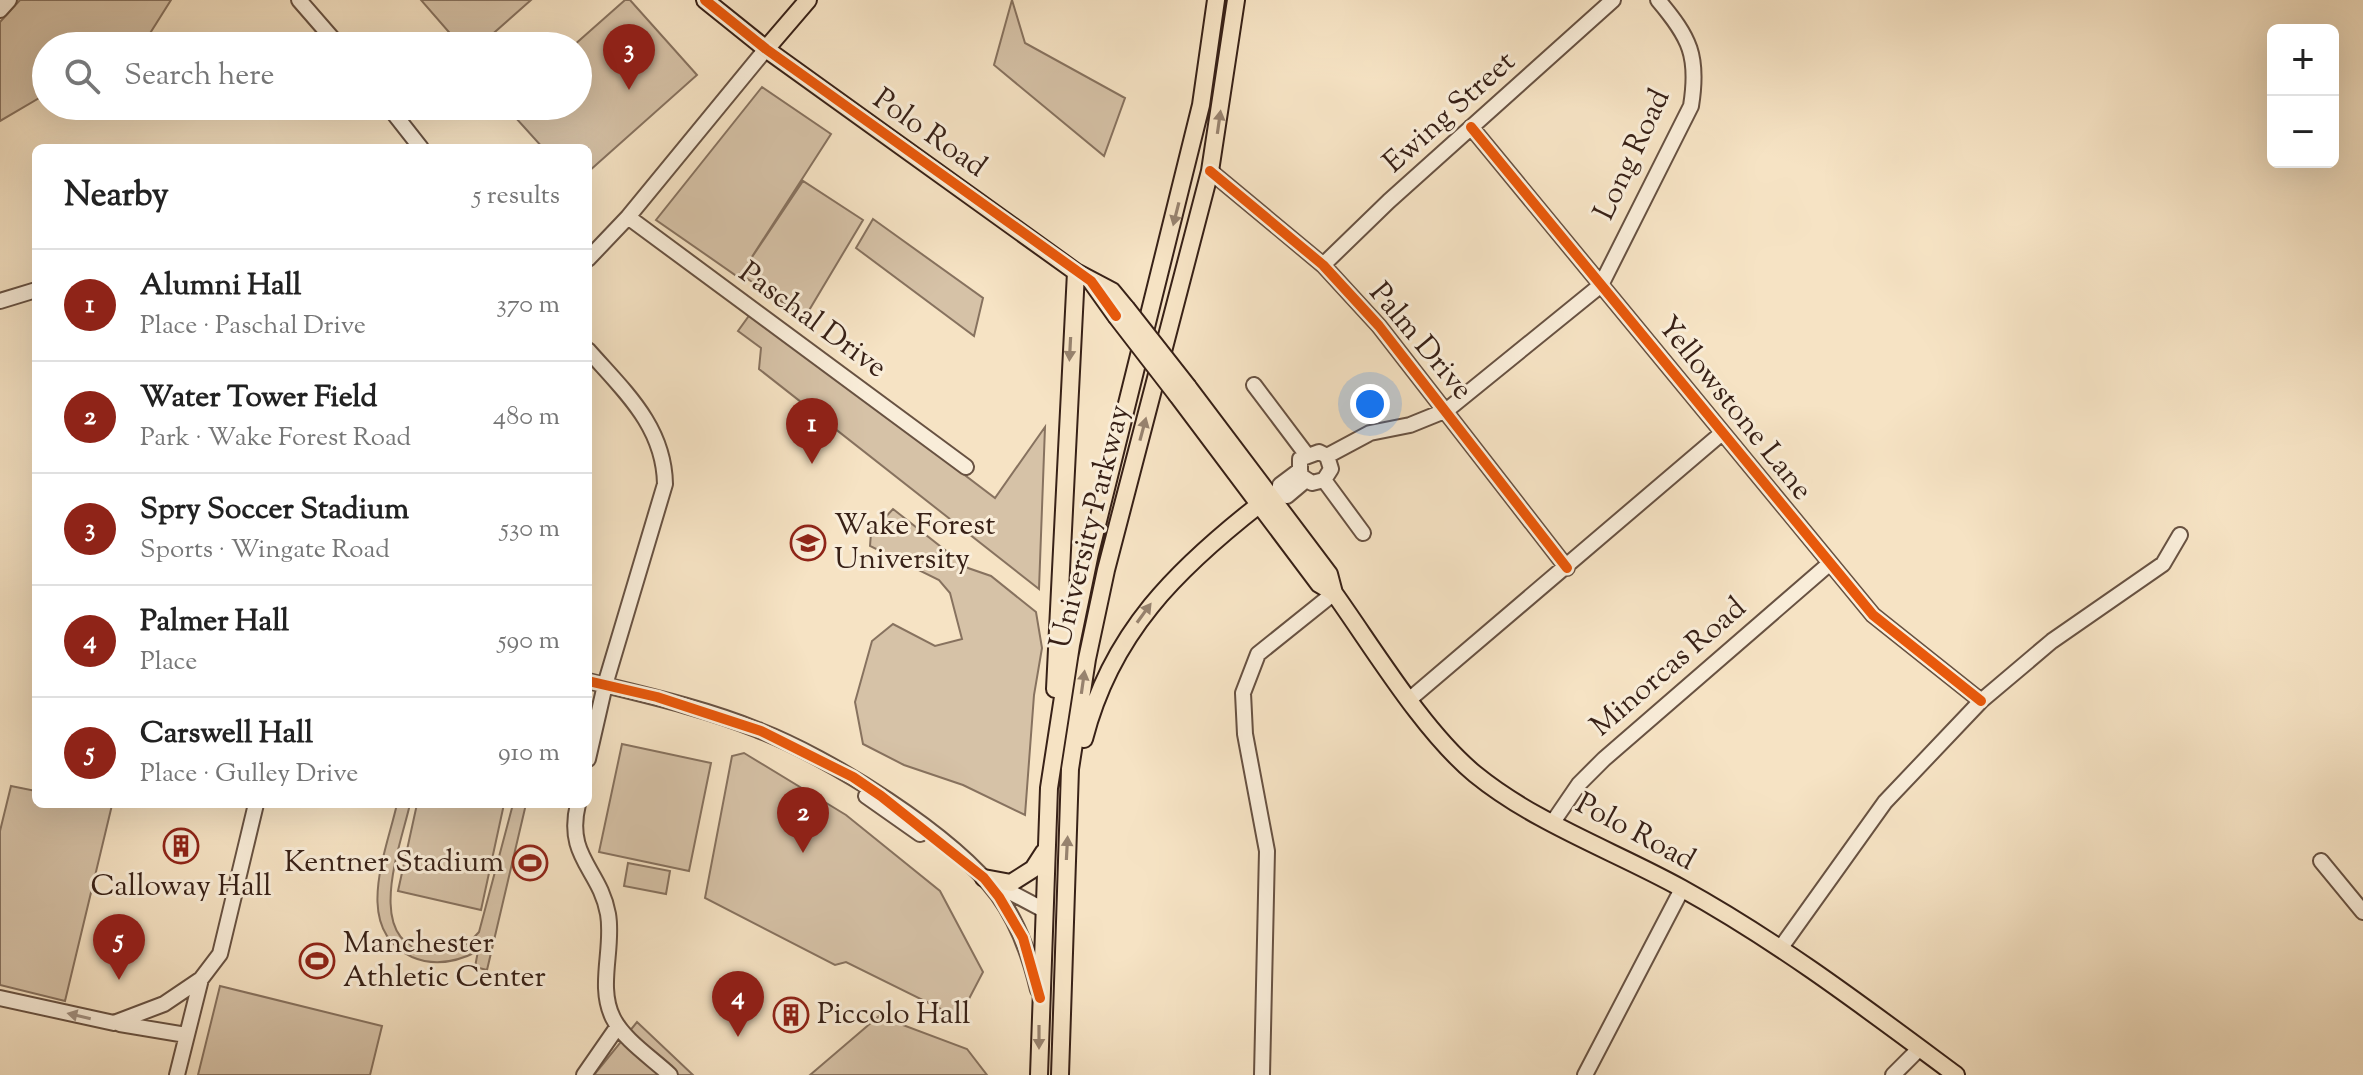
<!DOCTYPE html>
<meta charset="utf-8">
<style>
:root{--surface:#fff;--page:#f6f6f6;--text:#222;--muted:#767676;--line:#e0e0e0;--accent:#8f2418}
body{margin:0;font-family:"Sorts Mill Goudy",serif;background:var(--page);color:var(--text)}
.controls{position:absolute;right:24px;top:24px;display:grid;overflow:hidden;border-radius:12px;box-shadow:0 8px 32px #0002}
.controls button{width:72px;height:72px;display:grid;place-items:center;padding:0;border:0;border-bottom:2px solid var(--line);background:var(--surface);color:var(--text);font:40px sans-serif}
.you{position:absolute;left:1370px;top:404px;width:28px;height:28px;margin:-20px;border:6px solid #fff;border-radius:50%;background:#1a73e8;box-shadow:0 0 0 12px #1a73e833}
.badge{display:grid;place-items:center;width:52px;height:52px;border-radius:50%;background:var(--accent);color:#fff;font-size:26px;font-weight:700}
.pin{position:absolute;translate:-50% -66px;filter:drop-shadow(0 2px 4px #0008)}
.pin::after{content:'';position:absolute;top:42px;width:28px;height:24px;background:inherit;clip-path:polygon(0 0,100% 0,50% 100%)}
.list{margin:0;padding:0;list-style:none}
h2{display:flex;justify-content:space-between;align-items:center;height:104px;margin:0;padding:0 32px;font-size:34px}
h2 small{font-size:26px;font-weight:400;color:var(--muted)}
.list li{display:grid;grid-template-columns:52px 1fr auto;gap:24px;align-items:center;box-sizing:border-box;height:112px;padding:0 32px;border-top:2px solid var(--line)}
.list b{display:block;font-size:30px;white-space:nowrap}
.list p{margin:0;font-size:26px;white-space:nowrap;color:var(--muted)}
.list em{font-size:26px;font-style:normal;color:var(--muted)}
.icon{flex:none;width:44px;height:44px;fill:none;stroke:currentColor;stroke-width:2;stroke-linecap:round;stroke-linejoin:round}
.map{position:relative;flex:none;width:2363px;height:1075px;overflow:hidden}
.search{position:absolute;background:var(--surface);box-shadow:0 8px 32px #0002;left:32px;top:32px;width:560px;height:88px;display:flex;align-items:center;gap:20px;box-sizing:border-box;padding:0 28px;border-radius:44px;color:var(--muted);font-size:30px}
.panel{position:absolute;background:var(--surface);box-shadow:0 8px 32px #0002;left:32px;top:144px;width:560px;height:664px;border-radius:12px}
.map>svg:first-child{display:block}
.green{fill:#d6c2a7;stroke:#87725f;stroke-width:2}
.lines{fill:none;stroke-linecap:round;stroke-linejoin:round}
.minor-casing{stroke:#685242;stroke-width:18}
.major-casing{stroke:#382117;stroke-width:20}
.minor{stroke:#f9edd9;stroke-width:14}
.major{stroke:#f6e3c4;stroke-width:16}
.major-bridge-casing{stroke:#382117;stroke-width:20;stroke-linecap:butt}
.major-bridge{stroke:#f6e3c4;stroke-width:16}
.cycleway-casing{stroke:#f9edd9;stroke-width:15}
.cycleway{stroke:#e8590c;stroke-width:10}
.oneway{fill:#97826e}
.oneway2{fill:#a29182}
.labels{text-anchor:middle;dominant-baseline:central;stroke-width:6;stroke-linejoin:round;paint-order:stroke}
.street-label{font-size:30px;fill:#382117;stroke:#f9edd9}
.poi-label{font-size:30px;fill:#382117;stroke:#f9edd9;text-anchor:start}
</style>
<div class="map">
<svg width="2363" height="1075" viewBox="0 0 2363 1075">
<rect width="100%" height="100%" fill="#f6e3c4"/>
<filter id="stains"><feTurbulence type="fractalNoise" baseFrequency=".0025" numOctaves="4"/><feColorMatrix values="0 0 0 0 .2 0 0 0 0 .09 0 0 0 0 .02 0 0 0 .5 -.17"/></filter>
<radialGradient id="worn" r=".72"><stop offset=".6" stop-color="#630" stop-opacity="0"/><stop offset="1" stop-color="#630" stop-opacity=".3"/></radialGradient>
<path class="green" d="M20,0h151l-29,46h-96v48l-46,27v-99z
M421,0h110l-52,46h-18z
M625,0h5l67,75 -109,97v-24h-45l-37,-41 72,-1v-60h-5z
M1012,0l13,43 100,55 -21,58 -110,-91z
M762,87l69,47 -83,129 55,-82 60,39 -58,97 -65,-43 -2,3 -82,-57z
M873,219l110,79 -9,38 -118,-88z
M751,313l244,185 50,-71 -6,162 -280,-220 2,-21 -23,-17z
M893,509l75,59 23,8 45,36 6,36 -8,47 -9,120 -62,-30 -59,-20 -41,-21 -8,-42 17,-61 21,-17 42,22 27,-7 -12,-46 -11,-13 -69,-34 1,-13z
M622,744l89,19 -22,108 -90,-19z
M744,753l102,62 94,76 43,81 -24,46 -113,-56 -11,3 -130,-67 27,-142z
M11,786l25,5v13l76,1 -47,196 -65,-16v-154z
M397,804h13c-9,41 -48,138 19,148 21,3 37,-5 50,-20l34,-128h13l-39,166 -12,-3 3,-16c-21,11 -43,16 -66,6 -60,-28 -26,-104 -15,-153z
M417,804h87l-23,106 -83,-19z
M628,863l42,8 -4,23 -42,-8z
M220,986l162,40 -12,49h-172z
M879,1016l88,33 20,26h-177z
M637,1022l56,53h-99z"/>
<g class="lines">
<g class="minor-casing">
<path id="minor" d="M299,0l40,46
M0,10l9,-10
M388,106l33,42
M1471,127l402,488 108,86
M1210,171l113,94 56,61 188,242
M628,217l338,250
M588,259l40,-42 138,-168
M1323,265l66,-64 224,-201
M0,301l36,-11
M588,350c36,41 76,76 77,134l-60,201 -17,74
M1254,385l52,69
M1327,456l43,-23 40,-8 37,-15 154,-125 90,-179c8,-50 -1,-68 -33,-106
M1324,480l39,53
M1279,494l1,-9 20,-15v-11l19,-7 8,4 4,13 -7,11 -12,3 -11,-7 -1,-6
M1274,498l5,-4 8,2 19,-16
M588,681c57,14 116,27 170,49 71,27 194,104 240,165 21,29 32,61 40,95
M1410,699l312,-266
M866,796l54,38
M578,804c-13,53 22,65 30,110 6,34 -11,72 5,104 11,22 39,40 57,57
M1553,822l26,-38 25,-25 225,-195
M2321,861l42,51
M991,882l53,28
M1782,946l103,-144 96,-101 71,-60 111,-77 17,-29
M0,998l114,25 50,-19 37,-25 19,-25 36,-150
M120,1024l66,11
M177,1075l24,-96
M584,1075l34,-49
M1262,1075l5,-224 -22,-117 -2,-41 15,-39 76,-61
M1585,1075l97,-186
M1893,1075l27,-27"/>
</g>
<g class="major-casing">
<path id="major" d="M705,0l61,49 310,223 36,19 14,17
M766,49l42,-49
M1091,281l25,35
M1188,387l141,187 5,19
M1177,395l142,189 15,9c40,56 89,138 141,181 60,49 139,77 206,114 98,54 186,121 275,187
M1055,689l21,-417
M1084,739c27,-106 93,-170 176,-235
M984,878l27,5 22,-14 11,-17
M1039,1075l10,-287 22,-143 19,-92 111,-448 15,-105
M1060,1075l10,-306 17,-110 19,-89 104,-399 26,-171"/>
</g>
<use href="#minor" class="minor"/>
<use href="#major" class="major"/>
<g class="major-bridge-casing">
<path id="major-bridge" d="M1126,308l62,79
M1116,316l61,79"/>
</g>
<use href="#major-bridge" class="major-bridge"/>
<g class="cycleway-casing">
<path id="cycleway" d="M705,0l61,49 325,232 25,35
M1471,127l402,488 108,86
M1210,171l113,94 56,61 188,242
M588,681l69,16 104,34 92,46 28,19 103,82 15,19 24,41 17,60"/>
</g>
<use href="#cycleway" class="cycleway"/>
</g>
<defs><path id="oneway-solid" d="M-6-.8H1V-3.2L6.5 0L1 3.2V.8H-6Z" transform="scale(2)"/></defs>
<g class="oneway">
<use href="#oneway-solid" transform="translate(1219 122) rotate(-82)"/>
<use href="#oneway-solid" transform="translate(1176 214) rotate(104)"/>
<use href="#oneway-solid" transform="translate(1070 349) rotate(93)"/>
<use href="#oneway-solid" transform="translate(1143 429) rotate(-75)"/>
<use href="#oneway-solid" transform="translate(1144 613) rotate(-54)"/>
<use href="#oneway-solid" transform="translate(1083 682) rotate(-82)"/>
<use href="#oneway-solid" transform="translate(1067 848) rotate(-87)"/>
<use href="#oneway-solid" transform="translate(1039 1037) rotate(90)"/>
</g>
<use class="oneway2" href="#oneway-solid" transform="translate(79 1016) rotate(-167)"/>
<defs>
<g id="university-ring" transform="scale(1.8)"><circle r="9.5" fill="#f9edd9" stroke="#8f2418" stroke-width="1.5"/><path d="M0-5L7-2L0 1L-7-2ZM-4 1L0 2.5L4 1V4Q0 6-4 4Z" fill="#8f2418"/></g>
<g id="building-ring" transform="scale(1.8)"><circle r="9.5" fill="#f9edd9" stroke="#8f2418" stroke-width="1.5"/><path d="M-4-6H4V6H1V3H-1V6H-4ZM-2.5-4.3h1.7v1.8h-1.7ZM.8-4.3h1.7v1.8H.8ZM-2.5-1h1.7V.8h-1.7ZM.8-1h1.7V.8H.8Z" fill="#8f2418"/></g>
<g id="stadium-ring" transform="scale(1.8)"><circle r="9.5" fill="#f9edd9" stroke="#8f2418" stroke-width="1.5"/><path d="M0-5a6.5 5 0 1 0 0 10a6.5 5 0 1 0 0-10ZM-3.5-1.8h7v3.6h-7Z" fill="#8f2418"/></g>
</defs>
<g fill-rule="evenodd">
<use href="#university-ring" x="808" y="543"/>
<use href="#building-ring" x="181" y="846"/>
<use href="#stadium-ring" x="530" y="863"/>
<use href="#stadium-ring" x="317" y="961"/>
<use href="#building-ring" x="791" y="1015"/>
</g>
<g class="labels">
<g class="street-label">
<text transform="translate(1450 113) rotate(-42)">Ewing Street</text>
<text transform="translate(929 134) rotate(35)">Polo Road</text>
<text transform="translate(1633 155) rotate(-65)">Long Road</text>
<text transform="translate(812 321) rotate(36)">Paschal Drive</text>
<text transform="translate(1420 342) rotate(50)">Palm Drive</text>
<text transform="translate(1734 409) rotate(51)">Yellowstone Lane</text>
<text transform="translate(1091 527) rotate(-76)">University Parkway</text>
<text transform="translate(1669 668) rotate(-41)">Minorcas Road</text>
<text transform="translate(1635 833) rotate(28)">Polo Road</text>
</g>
<g class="poi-label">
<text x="834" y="526">Wake Forest<tspan x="834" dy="34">University</tspan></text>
<text x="504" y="863" text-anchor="end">Kentner Stadium</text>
<text x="181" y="887" text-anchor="middle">Calloway Hall</text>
<text x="343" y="944">Manchester<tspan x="343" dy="34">Athletic Center</tspan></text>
<text x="817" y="1015">Piccolo Hall</text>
</g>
</g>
<rect width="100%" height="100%" filter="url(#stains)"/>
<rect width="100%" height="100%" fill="url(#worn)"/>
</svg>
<div class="controls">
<button>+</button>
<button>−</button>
</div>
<div class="you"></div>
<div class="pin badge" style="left:812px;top:464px">1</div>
<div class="pin badge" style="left:803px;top:853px">2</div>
<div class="pin badge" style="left:629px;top:90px">3</div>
<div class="pin badge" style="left:738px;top:1037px">4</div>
<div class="pin badge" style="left:119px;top:980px">5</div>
<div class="search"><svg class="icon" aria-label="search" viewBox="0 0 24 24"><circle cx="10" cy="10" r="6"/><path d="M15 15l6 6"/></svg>Search here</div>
<section class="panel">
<h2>Nearby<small>5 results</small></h2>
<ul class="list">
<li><span class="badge">1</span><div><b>Alumni Hall</b><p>Place · Paschal Drive</p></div><em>370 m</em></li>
<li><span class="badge">2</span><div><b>Water Tower Field</b><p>Park · Wake Forest Road</p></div><em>480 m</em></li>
<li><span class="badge">3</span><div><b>Spry Soccer Stadium</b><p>Sports · Wingate Road</p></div><em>530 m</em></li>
<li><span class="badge">4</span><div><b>Palmer Hall</b><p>Place</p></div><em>590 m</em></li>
<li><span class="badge">5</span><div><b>Carswell Hall</b><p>Place · Gulley Drive</p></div><em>910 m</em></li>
</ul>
</section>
</div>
